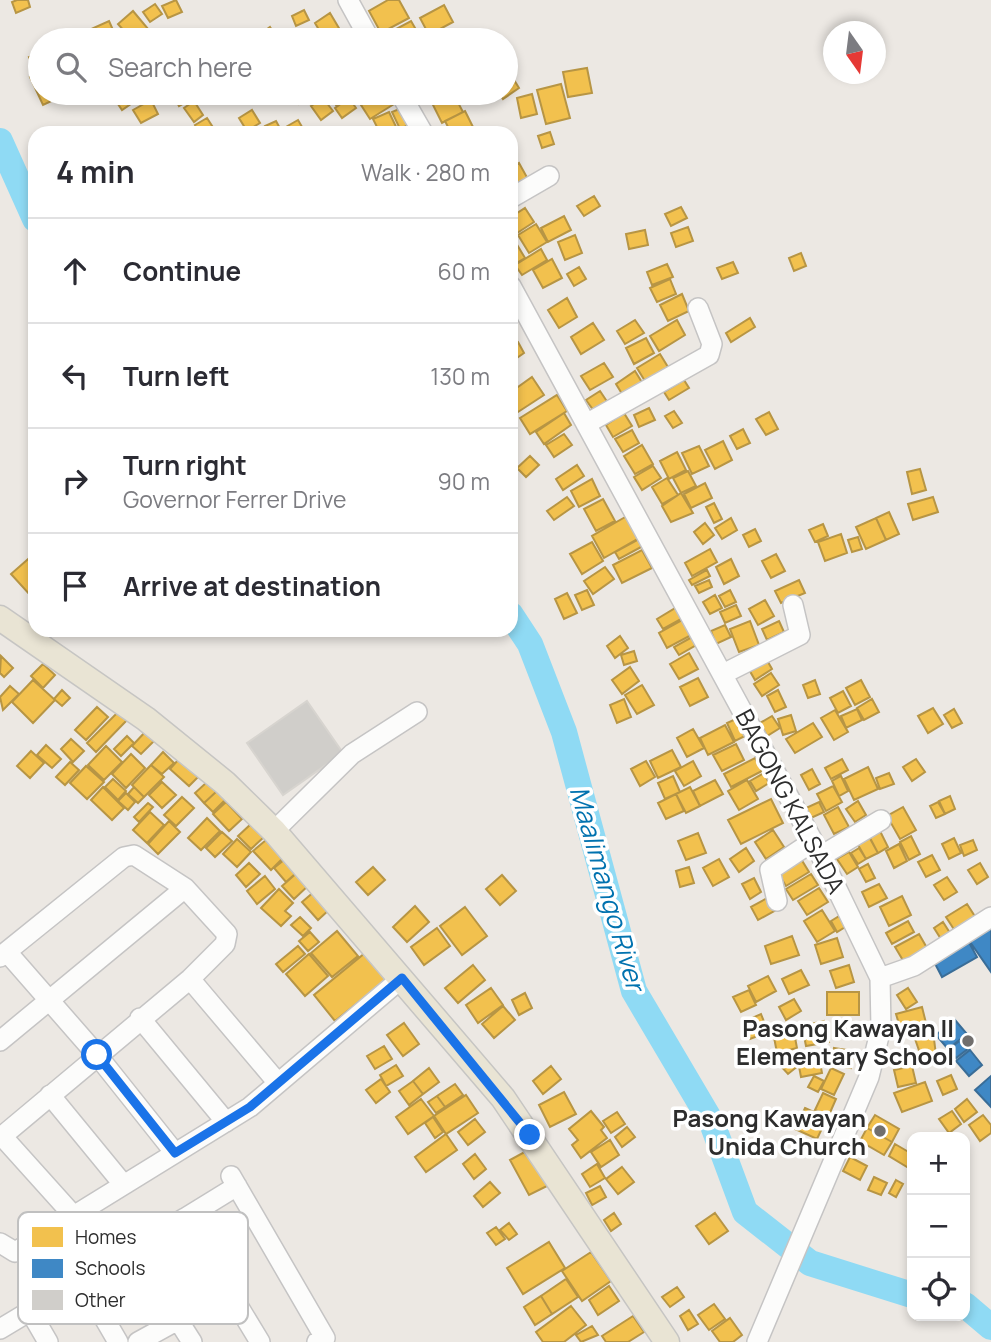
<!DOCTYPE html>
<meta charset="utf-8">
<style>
:root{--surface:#fff;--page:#f7f7f7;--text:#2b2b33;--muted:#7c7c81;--line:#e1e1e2}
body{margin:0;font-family:Manrope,sans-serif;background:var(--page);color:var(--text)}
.controls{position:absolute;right:21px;bottom:21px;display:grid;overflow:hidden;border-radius:14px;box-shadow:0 4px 10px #0003}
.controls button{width:63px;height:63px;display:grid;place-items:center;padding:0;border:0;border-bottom:2px solid var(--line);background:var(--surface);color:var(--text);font:35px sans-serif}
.compass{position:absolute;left:823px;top:21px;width:63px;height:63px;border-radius:50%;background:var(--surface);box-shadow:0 4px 10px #0003;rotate:166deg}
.stop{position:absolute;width:21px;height:21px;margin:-16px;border:5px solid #1a73e8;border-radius:50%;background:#fff}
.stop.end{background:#1a73e8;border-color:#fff;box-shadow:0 2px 7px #0008}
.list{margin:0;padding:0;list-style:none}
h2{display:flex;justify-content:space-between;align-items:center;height:91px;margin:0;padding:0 28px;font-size:30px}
h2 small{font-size:23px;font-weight:400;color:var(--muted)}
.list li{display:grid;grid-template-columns:46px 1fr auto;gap:21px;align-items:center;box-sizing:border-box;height:105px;padding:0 28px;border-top:2px solid var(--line)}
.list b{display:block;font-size:26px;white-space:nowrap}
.list p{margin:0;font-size:23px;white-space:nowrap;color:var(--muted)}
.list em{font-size:23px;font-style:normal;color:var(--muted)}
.icon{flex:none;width:38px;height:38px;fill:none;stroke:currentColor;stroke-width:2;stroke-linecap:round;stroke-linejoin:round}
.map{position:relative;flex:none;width:991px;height:1342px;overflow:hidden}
.search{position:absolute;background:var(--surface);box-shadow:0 4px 10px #0003;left:28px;top:28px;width:490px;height:77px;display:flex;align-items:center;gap:18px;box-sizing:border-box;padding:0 24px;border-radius:38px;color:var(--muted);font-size:26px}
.panel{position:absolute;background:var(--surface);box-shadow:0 4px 10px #0003;left:28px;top:126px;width:490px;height:511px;border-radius:21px}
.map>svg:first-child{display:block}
.homes{fill:#f2c14e;stroke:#b79544;stroke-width:2}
.schools{fill:#3f88c5;stroke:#3a6d97;stroke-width:2}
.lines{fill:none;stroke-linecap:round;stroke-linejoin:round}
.river{stroke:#8fdaf4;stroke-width:26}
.building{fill:#d0ceca;stroke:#d7d4cf;stroke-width:2}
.minor-casing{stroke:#c5c4c4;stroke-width:22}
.major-casing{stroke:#c6c5c3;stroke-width:27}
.minor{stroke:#fcfcfb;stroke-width:19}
.major{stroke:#e9e4d4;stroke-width:24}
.route{stroke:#1a73e8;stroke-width:9}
.poi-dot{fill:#706e6d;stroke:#fff;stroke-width:2.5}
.labels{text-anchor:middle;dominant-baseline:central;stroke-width:7;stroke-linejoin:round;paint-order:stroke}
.street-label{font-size:24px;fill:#2d2d2d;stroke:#fff}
.poi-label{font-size:24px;font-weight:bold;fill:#2d2d2d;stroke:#fff;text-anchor:end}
.water-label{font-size:26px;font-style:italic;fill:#0072af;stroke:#fff}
.key{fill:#fff;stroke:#c0c0c0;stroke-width:2}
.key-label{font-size:19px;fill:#2d2d2d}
</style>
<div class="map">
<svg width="991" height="1342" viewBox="0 0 991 1342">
<rect width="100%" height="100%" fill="#ece8e3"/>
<path class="homes" d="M17,0h11l2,7 -14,6 -4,-11z
M176,0l6,12 -14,6 -6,-12z
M388,0h11l10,18 -28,15 -12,-22z
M155,4l7,10 -12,8 -7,-10z
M444,5l9,17 -24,13 -9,-17z
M304,10l5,10 -13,6 -4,-10z
M133,11l16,19 -13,10h-4l-14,-16z
M330,13l13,22 -8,5h-10l-10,-17z
M109,21l4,9 -20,9 -4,-9z
M411,21l11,19h-34l-3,-5z
M270,27l6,9 -14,4 -3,-5z
M40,53v14l-6,3 -5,-13z
M587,68l5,25 -24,4 -5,-25z
M40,72v21h16l2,5 -15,7 -13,-28z
M511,75l8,13 -16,11 -4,-6h7v-15z
M561,84l9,34 -24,6 -9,-34z
M128,93h10l3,4 -19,13 -6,-9z
M172,93h18l3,5 -14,8z
M291,93h16l3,4 -11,7z
M327,93h20l1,2 -12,10z
M354,93h26l-19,12z
M380,93h14l5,8 -29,18 -9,-14z
M447,93h6l10,19 -21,11 -11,-22z
M532,94l5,20 -16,4 -4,-20z
M323,98l10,13 -12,9 -10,-14z
M349,98l7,10 -14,10 -7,-10z
M151,100l7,14 -17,9 -8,-13z
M194,101l9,14 -9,7 -10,-14z
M404,107l7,17 -11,5 -8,-17z
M252,110l8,13 -13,8 -8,-13z
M465,111l11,22h-25l-6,-12z
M389,112l9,19 -18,2 -7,-14z
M207,118l7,11 -14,4 -5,-8z
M298,120l7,12 -18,1 -3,-5z
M276,121l6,11 -14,1 -3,-7z
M550,132l4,12 -12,4 -4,-12z
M519,163l10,18 -18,9v-22z
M594,196l6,10 -16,10 -7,-10z
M681,207l6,11 -16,8 -6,-12z
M525,208l9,14 -23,15v-20z
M564,216l7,14 -23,12 -7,-14z
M536,224l11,18 -18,11 -11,-18z
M688,227l5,14 -17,6 -5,-14z
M645,230l3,15 -19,4 -3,-15z
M575,235l7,18 -17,7 -7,-18z
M516,243l9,15 -12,7 -2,-19z
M541,249l6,11 -25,15 -7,-10z
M801,253l5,13 -12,5 -5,-13z
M552,259l10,19 -19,10 -10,-18z
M733,262l5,11 -16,6 -5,-11z
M667,264l6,13 -21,8 -5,-13z
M579,267l7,12 -12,7 -7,-12z
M670,279l6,15 -19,8 -7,-14z
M682,294l7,17 -21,10 -8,-16z
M567,298l10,19 -18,11 -11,-18z
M750,318l5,9 -24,15 -5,-9z
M635,320l9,13 -19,11 -8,-13z
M677,320l8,15 -26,16 -9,-15z
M593,323l11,17 -23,14 -10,-17z
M646,338l8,15 -20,11 -8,-16z
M518,342l6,11 -13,9v-16z
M660,354l11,18 -23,14 -11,-18z
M604,363l9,14 -23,13 -9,-14z
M635,371l8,13 -19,13 -8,-13z
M532,377l12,18 -26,17 -7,-10v-10z
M684,380l5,8 -20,12 -5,-8z
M600,391l10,15 -13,9 -11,-15z
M557,395l10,16 -37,23 -10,-16z
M649,408l6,12 -16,7 -5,-12z
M674,411l8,12 -9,5 -8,-12z
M769,412l9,17 -12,6 -10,-16z
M564,413l7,12 -27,19 -8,-12z
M624,413l8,13 -19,11 -7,-12z
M743,429l7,14 -13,6 -7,-13z
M632,430l7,13 -16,9 -8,-13z
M564,434l8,11 -18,12 -8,-12z
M723,441l9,19 -17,9 -10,-19z
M642,445l11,19 -18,10 -11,-18z
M699,446l10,20 -17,8 -10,-21z
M677,452l9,18 -17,9 -9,-18z
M530,456l9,9 -13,12 -9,-9z
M577,465l7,11 -21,14 -7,-11z
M653,466l8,12 -19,12 -8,-13z
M920,469l6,21 -14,4 -5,-22z
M688,471l8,15 -15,7 -8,-15z
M667,478l11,17 -16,9 -10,-17z
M592,479l8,17 -21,11 -8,-16z
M705,483l7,15 -21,10 -7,-14z
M681,493l12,20 -22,9 -9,-16z
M567,497l7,9 -20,14 -7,-9z
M933,497l5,15 -25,8 -5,-16z
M603,499l12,22 -19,10 -12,-22z
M714,503l8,16 -8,4 -8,-16z
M889,512l10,22 -13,6 -10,-22z
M627,516l12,22 -35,20 -12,-22z
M731,518l6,12 -15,9 -7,-11z
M876,518l10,22 -20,9 -10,-22z
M705,523l9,12 -11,9 -9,-12z
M823,524l5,12 -13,6 -6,-12z
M755,529l6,12 -12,6 -6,-12z
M841,534l6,19 -22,8 -7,-19z
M858,537l4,12 -10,3 -4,-12z
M639,539l4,7 -24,13 -4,-7z
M592,542l11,19 -21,13 -12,-20z
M710,549l7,13 -25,14 -7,-13z
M642,550l10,18 -30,15 -9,-18z
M35,553v38l-5,4 -19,-21z
M776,554l9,17 -14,7 -9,-17z
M731,559l8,17 -15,8 -8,-17z
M605,567l9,12 -21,15 -9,-13z
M707,570l3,6 -18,9 -3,-5z
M709,580l3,7 -13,6 -4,-7z
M799,580l6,13 -24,10 -6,-12z
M587,590l7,15 -12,5 -7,-15z
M730,590l6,12 -11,5 -6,-11z
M567,593l10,20 -13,6 -9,-20z
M715,595l7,13 -12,6 -7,-12z
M765,600l9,16 -16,9 -9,-16z
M736,605l5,11 -16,7 -5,-11z
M677,607l6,11 -20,11 -6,-10z
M686,618l9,15 -28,15 -8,-15z
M750,621l9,24 -20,7 -9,-23z
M779,621l5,11 -17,8 -5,-11z
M725,625l6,12 -15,7 -5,-13z
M620,636l8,12 -13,10 -8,-12z
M694,636l4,8 -19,11 -5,-8z
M634,651l3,10 -13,4 -3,-10z
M689,653l9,16 -19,10 -9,-15z
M764,655l8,14 -17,11 -8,-14z
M1,656l12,12 -9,9 -4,-4z
M43,664l12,11 -12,13 -12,-12z
M630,667l9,14 -17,13 -10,-14z
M771,673l8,12 -17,11 -8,-12z
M698,678l10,19 -18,9 -10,-19z
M33,680l22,20 -22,23 -21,-21z
M815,680l5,14 -12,4 -5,-13z
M861,680l9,17 -15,8 -9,-17z
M642,685l12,20 -17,9 -12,-19z
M10,686l9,8 -16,16 -3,-13z
M62,690l8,8 -8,8 -8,-7z
M778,690l8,17 -11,5 -8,-16z
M843,691l8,15 -13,7 -8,-15z
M624,699l7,18 -14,6 -7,-18z
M872,699l7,13 -15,8 -7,-12z
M97,707l11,10 -22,23 -11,-10z
M933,708l10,16 -15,9 -10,-17z
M857,709l5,11 -16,8 -5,-12z
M954,709l8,14 -10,5 -8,-13z
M835,710l13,22 -14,8 -13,-22z
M119,711l9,8 -32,33 -9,-9z
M791,715l5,16 -13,4 -5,-16z
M772,716l8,12 -13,8 -7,-13z
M738,718l9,17 -12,6 -8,-18z
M813,723l9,14 -27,16 -9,-14z
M725,725l9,17 -26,13 -8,-17z
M693,729l11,19 -17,9 -10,-19z
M146,731l9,9 -14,14 -9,-8z
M127,736l7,7 -13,13 -7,-7z
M71,739l13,12 -11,11 -12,-13z
M736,744l8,16 -22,11 -9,-16z
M46,745l15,14 -9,9 -15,-13z
M106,746l16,16 -18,18 -16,-15z
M672,750l9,17 -23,11 -8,-17z
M31,751l13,12 -14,15 -13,-12z
M163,752l11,11 -12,11 -11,-9z
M131,754l14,14 -19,20 -14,-14z
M755,758l7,13 -31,16 -7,-13z
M179,759l19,18 -9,9 -19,-17z
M842,759l6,11 -17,9 -6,-11z
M916,759l9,13 -13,9 -9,-14z
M646,761l9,16 -15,9 -9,-17z
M693,761l8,15 -17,10 -9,-15z
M70,762l9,8 -14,15 -9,-8z
M151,765l13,12 -20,20 -12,-12z
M86,766l18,16 -17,17 -17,-16z
M868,767l10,22 -24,11 -10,-21z
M812,769l8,15 -11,6 -8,-15z
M764,773l5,10 -13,8 -6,-10z
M889,773l5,11 -14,5 -4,-11z
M673,776l7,16 -15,7 -7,-16z
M841,776l7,15 -9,5 -7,-15z
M113,779l13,12 -8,9 -13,-13z
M715,780l8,14 -23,12 -7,-15z
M747,780l11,19 -19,11 -11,-19z
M162,782l14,13 -14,13 -13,-13z
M207,782l10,9 -13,12 -9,-10z
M833,786l9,16 -16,9 -9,-17z
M103,787l21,21 -12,12 -21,-20z
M134,787l10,10 -6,6 -10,-9z
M690,787l10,19 -14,7 -10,-19z
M217,791l8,9 -12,12 -9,-9z
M126,793l9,9 -7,8 -10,-9z
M676,794l8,17 -18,8 -8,-16z
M950,796l5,13 -10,5 -6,-13z
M182,797l12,11 -18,18 -12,-11z
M771,799l12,24 -42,21 -13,-24z
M858,801l8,14 -11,7 -9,-13z
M226,802l16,17 -13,12 -16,-17z
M819,802l5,10 -13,6 -5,-10z
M938,802l7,12 -9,4 -6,-12z
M148,803l5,4 -14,15 -5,-5z
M838,807l11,20 -15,7 -10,-19z
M903,807l13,23 -16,9 -13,-23z
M150,812l14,13 -17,18 -14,-13z
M207,818l13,13 -19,19 -13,-12z
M169,821l11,11 -22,22 -10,-10z
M251,824l13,13 -13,12 -13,-13z
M879,829l9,18 -10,6 -10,-18z
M773,830l11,17 -18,12 -11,-17z
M222,832l10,9 -17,16 -9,-9z
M698,833l8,20 -20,7 -8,-19z
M869,836l9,17 -12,6 -9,-16z
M911,836l9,18 -11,6 -9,-18z
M954,838l7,15 -12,6 -7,-15z
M237,839l14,13 -14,15 -14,-13z
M266,840l17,18 -12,12 -18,-19z
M973,840l4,10 -13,6 -4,-11z
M899,844l8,17 -13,7 -8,-17z
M746,848l8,13 -15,11 -9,-13z
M859,848l7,11 -8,5 -7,-11z
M849,852l9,15 -11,7 -10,-15z
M798,854l11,18 -23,14 -11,-18z
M932,855l8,15 -14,7 -8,-15z
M719,859l10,18 -16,9 -10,-18z
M284,860l11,14 -9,8 -12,-14z
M249,863l11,11 -14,13 -10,-12z
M980,863l8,14 -11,7 -9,-14z
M868,864l7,14 -9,4 -7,-13z
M373,867l12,13 -17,15 -12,-13z
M689,867l5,16 -14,4 -4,-16z
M299,871l11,13 -16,15 -12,-13z
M811,874l7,11 -25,15 -7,-11z
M502,875l14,16 -16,14 -14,-16z
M265,876l10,13 -18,15 -10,-13z
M947,877l10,15 -13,8 -10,-15z
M754,878l7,14 -11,7 -8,-15z
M879,884l8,14 -18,9 -7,-15z
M819,888l9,14 -21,13 -9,-14z
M279,889l14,14 -8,8 6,5 -10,10 -20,-18z
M315,891l16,17 -13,12 -16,-18z
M902,896l9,19 -22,11 -9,-19z
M769,897l7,13 -18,10 -7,-13z
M967,904l9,14 -21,13 -9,-14z
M415,906l14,16 -22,20 -14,-15z
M465,907l22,29 -25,19 -22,-29z
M822,910l13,21 -18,11 -13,-21z
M841,915l6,11 -10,6 -6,-11z
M300,917l11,11 -8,8 -12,-11z
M908,921l6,11 -22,12 -6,-11z
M943,922l7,11 -9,6 -7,-11z
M437,928l13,18 -26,19 -13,-18z
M337,931l21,25 -26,21 -21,-24z
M310,932l9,10 -11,9 -9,-10z
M919,934l8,14 -23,14 -9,-15z
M792,936l7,19 -28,9 -6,-18z
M837,938l6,19 -22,7 -6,-19z
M298,946l7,8 -22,18 -7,-8z
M365,953l21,27 -51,41 -21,-26z
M309,954l19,22 -23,20 -19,-22z
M473,965l12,15 -27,23 -13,-15z
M849,965l5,17 -18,6 -6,-17z
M801,970l8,15 -20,9 -7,-15z
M768,976l8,15 -20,11 -8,-16z
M491,988l12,17 -25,18 -12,-18z
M908,988l9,14 -11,7 -9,-14z
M749,990l7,15 -15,7 -8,-15z
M827,992h32v23h-32z
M525,993l7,15 -13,7 -7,-15z
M794,999l7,12 -15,9 -7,-13z
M503,1006l12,14 -21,18 -12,-14z
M922,1007l5,20 -25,7 -6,-20z
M761,1014l7,18 -18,7 -7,-17z
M824,1021l5,21 -23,4 -4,-20z
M404,1023l15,21 -16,12 -16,-21z
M793,1027l4,21 -20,5 -4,-21z
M933,1031l3,24 -14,4 -8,-23z
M384,1046l8,13 -17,10 -8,-13z
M834,1048l20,3 -3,17 -20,-3z
M789,1056l9,10 -10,8 -9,-10z
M819,1057l3,16 -21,4 -3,-16z
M396,1065l7,11 -17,10 -6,-11z
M551,1066l10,13 -18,15 -10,-13z
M912,1066l4,17 -18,4 -4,-17z
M429,1068l10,14 -16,12 -10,-13z
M831,1068l13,6 -10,21 -13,-6z
M951,1075l6,14 -14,6 -6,-14z
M814,1076l10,5 -6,11 -10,-5z
M381,1079l9,13 -14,11 -10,-13z
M413,1081l10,13 -14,11 -10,-14z
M925,1082l7,19 -30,11 -8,-19z
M455,1084l8,11 -18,12 -8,-11z
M564,1092l12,22 -26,13 -11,-22z
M823,1093l13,6 -7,16 -14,-5z
M466,1095l12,18 -32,21 -12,-18z
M437,1096l8,11 -9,6 -8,-11z
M421,1099l13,17 -26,18 -12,-17z
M967,1099l10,13 -13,10 -9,-13z
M805,1108l22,10 -10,21 -22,-10z
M591,1111l13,16 -3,3 6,8 -26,20 -9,-13 6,-5 -9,-11z
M952,1111l9,13 -12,9 -10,-14z
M617,1112l8,12 -14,9 -8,-12z
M875,1115l24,14 -7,13 -25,-14z
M983,1115l8,10v8l-11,8 -11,-16z
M433,1117l10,15 -8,6 -10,-15z
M475,1119l10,13 -17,13 -10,-13z
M627,1127l8,10 -13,10 -7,-10z
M867,1128l25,14 -8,13 -24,-14z
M446,1134l11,16 -31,22 -11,-15z
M610,1140l9,15 -18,12 -10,-15z
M895,1144l17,10v16l-23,-14z
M530,1149l19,36 -20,10 -19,-35z
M475,1154l11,15 -12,10 -11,-15z
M850,1157l17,9 -7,14 -17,-9z
M597,1164l8,14 -15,9 -8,-13z
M622,1167l12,15 -16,12 -12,-15z
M874,1177l13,6 -6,12 -13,-5z
M896,1180l7,4 -7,13 -7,-4z
M490,1182l10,11 -17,14 -9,-11z
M600,1186l6,11 -14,8 -6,-12z
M614,1213l7,11 -10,7 -7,-11z
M715,1213l13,18 -19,13 -13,-18z
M509,1223l8,11 -8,6 -9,-10z
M496,1227l9,12 -9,6 -9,-12z
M549,1242l16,26 -42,26 -16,-26z
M591,1252l20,29 -29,20 -20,-30z
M566,1279l12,18 -26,17 -11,-18z
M609,1286l10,15 -21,14 -9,-15z
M677,1287l7,10 -14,10 -8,-10z
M541,1296l11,18 -17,11 -11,-18z
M714,1304l11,15 -16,11 -11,-15z
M571,1306l15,19 -22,17h-21l-7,-10z
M689,1310l9,14 -10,6 -8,-14z
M633,1316l11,16 -16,10h-22l-4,-6z
M730,1318l12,17 -9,7h-13l-8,-11z
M592,1326l6,9 -17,7 -5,-7z"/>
<path class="schools" d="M991,923v49l-23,-33z
M966,937l11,20 -35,20 -11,-21z
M955,1020l12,14 -19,15 -12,-14z
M962,1039l7,9 -13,10 -7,-9z
M970,1050l12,15 -13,11 -13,-15z
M991,1076v31l-16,-17z"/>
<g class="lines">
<path class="river" d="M0,141l35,78
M511,615l19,29 34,88 70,259 78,132 33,89 65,51 102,32
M965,1305l26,22"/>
</g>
<path class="building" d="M307,701l36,52 -60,42 -36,-52z"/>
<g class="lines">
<g class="minor-casing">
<path id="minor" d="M348,0l22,40
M400,93l23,40
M511,198l38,-22
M511,286l310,570 59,122 1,50 -12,49 -112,265
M586,424l123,-69 3,-11 -14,-36
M723,674l77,-39 -7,-30
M274,831l78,-77 65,-42
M821,856l60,-36
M777,901l-7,-31 42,-28
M7,952l90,103 78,98
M0,957l124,-100 10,-2 51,33 42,46 -2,10 -35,35 -190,159
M880,978l34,-12 77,-49
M190,979l88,104
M140,1018l86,104
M0,1041l185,-153
M50,1095l73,89
M2,1136l71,79
M231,1176l94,162 -8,4
M237,1186l-52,32 75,124
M0,1243l15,9 235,-145 152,-129
M136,1248l42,72
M82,1280l36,62
M30,1311l18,31
M0,1329l185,-111
M138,1342l40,-22 14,22"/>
</g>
<g class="major-casing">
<path id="major" d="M0,618l146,101 79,64 49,48 229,267 164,244"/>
</g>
<use href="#minor" class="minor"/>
<use href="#major" class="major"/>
</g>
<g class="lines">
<path class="route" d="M97,1055l78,98 75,-46 152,-129 128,157"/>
</g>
<g class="poi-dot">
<circle cx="968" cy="1041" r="7"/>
<circle cx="880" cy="1131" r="7"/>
</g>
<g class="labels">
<g class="street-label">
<text transform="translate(791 801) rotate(62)">BAGONG KALSADA</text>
</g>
<g class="poi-label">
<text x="954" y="1027">Pasong Kawayan II<tspan x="954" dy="28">Elementary School</tspan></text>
<text x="866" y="1117">Pasong Kawayan<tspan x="866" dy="28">Unida Church</tspan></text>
</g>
<g class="water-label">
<text transform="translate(608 888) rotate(74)">Maalimango River</text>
</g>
</g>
<rect x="18" y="1212" width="230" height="112" rx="10" class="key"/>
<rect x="32" y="1227" width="31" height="20" fill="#f2c14e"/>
<rect x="32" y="1259" width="31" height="19" fill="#3f88c5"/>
<rect x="32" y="1290" width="31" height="20" fill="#d0ceca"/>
<g class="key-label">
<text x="75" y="1244">Homes</text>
<text x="75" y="1275">Schools</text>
<text x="75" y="1307">Other</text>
</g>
</svg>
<div class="controls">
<button>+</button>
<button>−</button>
<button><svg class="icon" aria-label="locate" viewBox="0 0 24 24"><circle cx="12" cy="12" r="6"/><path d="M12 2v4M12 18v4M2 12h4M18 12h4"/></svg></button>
</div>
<svg class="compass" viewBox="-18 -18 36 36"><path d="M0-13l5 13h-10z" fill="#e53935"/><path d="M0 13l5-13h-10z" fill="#7c7c81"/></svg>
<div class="stop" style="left:97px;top:1055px"></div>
<div class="stop end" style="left:530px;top:1135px"></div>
<div class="search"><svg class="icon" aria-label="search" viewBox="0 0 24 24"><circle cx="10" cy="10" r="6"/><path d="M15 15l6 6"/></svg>Search here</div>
<section class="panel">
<h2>4 min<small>Walk · 280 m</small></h2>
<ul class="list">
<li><svg class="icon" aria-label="ahead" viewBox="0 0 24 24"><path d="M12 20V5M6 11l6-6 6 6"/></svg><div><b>Continue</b></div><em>60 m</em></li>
<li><svg class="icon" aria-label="left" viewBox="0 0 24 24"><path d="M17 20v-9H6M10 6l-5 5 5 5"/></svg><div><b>Turn left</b></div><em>130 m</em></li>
<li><svg class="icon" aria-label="right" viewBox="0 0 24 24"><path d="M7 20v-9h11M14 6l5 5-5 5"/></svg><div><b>Turn right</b><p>Governor Ferrer Drive</p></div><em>90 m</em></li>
<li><svg class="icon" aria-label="arrive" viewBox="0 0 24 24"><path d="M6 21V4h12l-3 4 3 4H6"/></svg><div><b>Arrive at destination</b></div></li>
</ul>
</section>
</div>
